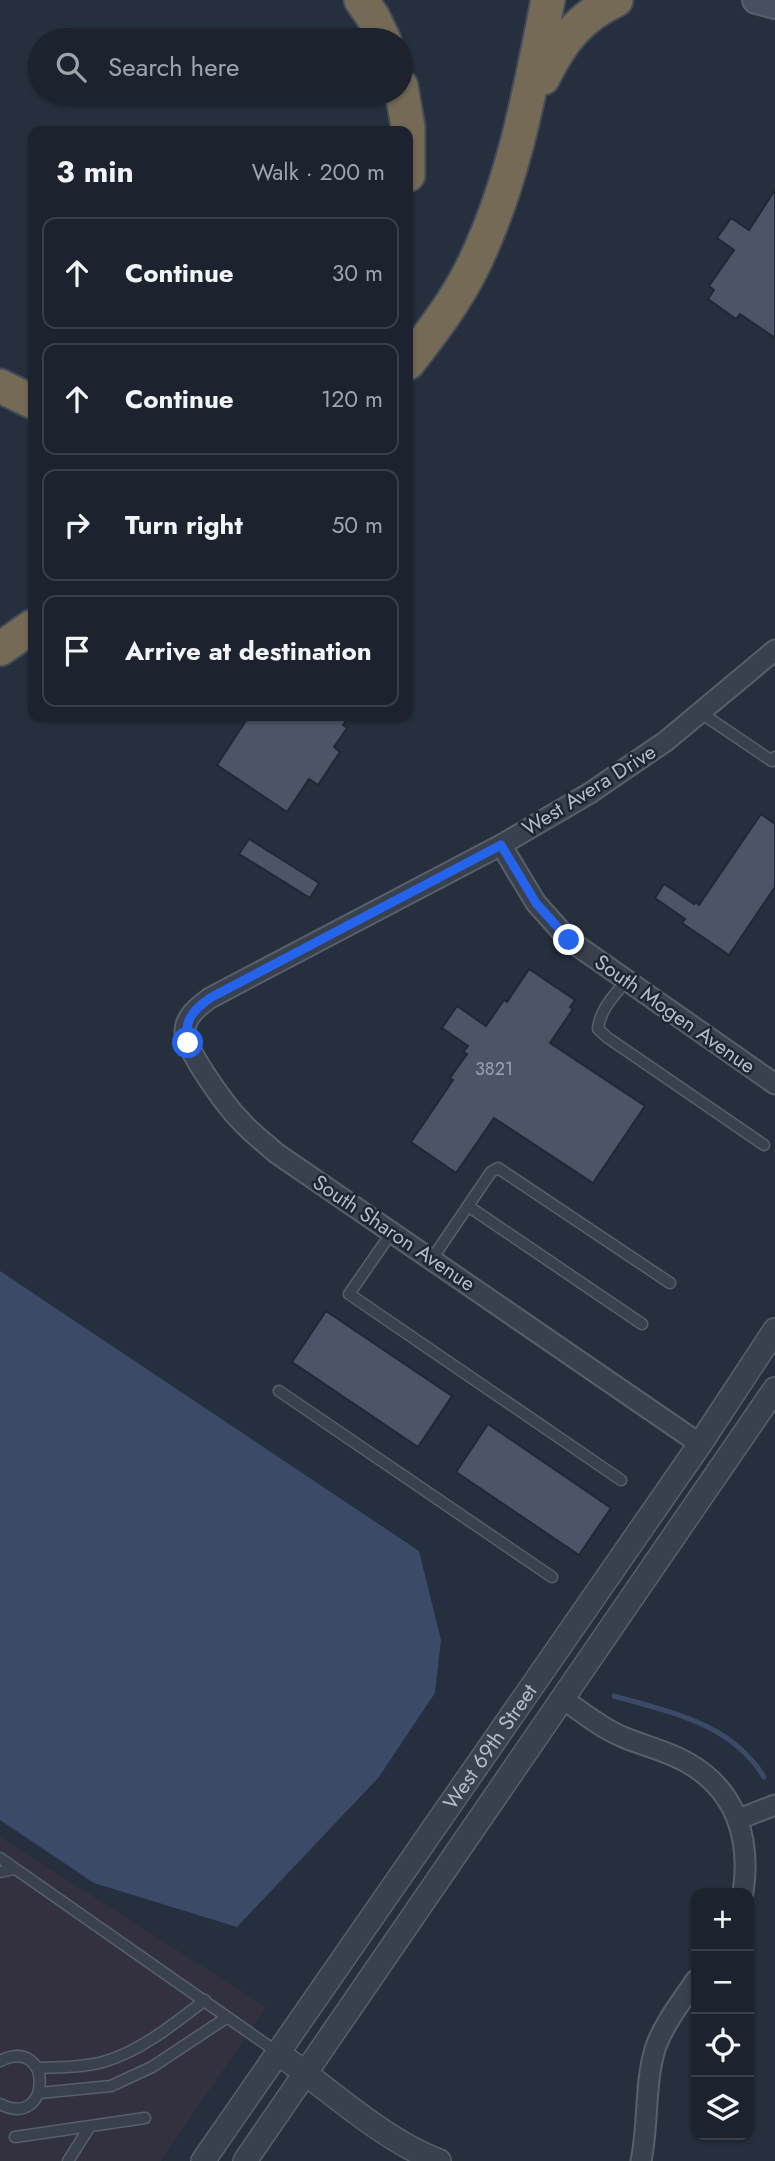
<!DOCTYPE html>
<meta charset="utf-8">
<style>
:root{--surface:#1c232e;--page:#292f3a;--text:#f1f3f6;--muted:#a0a4aa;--line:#3a404a}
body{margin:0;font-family:Jost,sans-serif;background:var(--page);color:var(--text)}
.controls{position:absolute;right:21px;bottom:21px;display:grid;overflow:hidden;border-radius:14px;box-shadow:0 2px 5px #0004}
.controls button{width:63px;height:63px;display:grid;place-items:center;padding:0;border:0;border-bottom:2px solid var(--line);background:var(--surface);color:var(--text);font:35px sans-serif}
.stop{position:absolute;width:21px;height:21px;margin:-16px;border:5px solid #2563eb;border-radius:50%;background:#fff}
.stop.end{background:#2563eb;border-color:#fff;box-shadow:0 2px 7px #0008}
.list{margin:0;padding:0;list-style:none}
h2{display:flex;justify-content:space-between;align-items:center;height:91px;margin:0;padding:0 28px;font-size:30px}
h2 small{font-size:23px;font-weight:400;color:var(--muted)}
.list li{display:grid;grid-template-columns:46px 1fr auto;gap:21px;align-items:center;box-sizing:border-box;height:112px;margin:0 14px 14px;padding:0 14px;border:2px solid var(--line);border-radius:14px}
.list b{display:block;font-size:26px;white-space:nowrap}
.list em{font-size:23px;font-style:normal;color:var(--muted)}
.icon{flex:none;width:38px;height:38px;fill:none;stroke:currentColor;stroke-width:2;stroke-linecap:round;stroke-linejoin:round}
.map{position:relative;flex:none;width:775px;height:2161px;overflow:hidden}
.search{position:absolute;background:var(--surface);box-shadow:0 2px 5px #0004;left:28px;top:28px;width:385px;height:77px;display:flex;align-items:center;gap:18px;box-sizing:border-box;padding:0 24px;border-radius:38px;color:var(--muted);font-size:26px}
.panel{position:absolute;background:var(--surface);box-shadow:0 2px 5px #0004;left:28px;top:126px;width:385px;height:595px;border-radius:14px}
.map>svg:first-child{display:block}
.medical{fill:#33313f}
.water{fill:#3b4b67}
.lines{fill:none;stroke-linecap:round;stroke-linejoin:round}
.stream{stroke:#3b4b67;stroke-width:5}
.building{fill:#4b5567;stroke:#202835;stroke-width:2}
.service-casing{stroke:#575f6c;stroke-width:13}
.minor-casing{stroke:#575f6c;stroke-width:23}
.tertiary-casing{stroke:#575f6c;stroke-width:26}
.secondary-casing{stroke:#575f6c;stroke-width:30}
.motorway-casing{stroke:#444c59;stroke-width:37}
.service{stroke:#39414e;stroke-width:10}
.minor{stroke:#39414e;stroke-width:19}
.tertiary{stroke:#39414e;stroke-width:23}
.secondary{stroke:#475061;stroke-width:26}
.motorway{stroke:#746a56;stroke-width:33}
.route{stroke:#2563eb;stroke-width:9}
.labels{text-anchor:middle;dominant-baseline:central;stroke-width:5;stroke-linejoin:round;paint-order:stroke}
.number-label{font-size:18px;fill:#9aa2b0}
.street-label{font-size:21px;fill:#b5bcc9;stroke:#1e2633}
</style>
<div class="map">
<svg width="775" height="2161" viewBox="0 0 775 2161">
<rect width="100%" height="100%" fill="#252f3e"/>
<path class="medical" d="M0,1837l266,170 -105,154h-161z"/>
<path class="water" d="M0,1271l419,280 22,89 -6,53 -56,84 -142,150 -143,-44 -94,-63z"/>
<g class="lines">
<path class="stream" d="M614,1696c56,16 117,27 150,81"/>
</g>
<path class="building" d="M775,190v148l-35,-24 -4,5 -28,-20 6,-9 -5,-4 25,-36 -17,-12 14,-20 18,12z
M249,716h100l-6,9 4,3 -13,19 6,5 -22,33 -9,-6 -22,33 -70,-47z
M761,814l14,10v63l-46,68 -47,-32 3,-4 -30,-21 9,-14 30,20 2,-2 3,3z
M249,839l70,44 -9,15 -71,-44z
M529,969l46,31 -5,7 3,2 -23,34 95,63 -52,77 -99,-65 -38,55 -45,-31 42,-62 -3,-2 17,-24 -4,-2 5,-6 -26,-18 15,-22 29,20 18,-26 3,2z
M326,1311l126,85 -34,51 -126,-85z
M488,1424l123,84 -32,47 -123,-83z"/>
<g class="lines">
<g class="service-casing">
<path id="service" d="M701,713l71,48 3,-4
M626,981c-12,15 -26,28 -28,48l10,9 156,107
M468,1206l174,118
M392,1232l-43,62 272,186
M432,1259l59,-87 7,-4 172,115
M279,1391l273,186
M0,1858l277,194
M0,1872l14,-3
M0,2061c54,-27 52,70 0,43
M37,2068c22,-1 44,0 66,-6 38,-11 71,-38 102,-62
M39,2093l72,-7 41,-19 74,-49
M15,2137l130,-19
M68,2161l21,-33"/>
</g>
<g class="minor-casing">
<path id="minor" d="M501,845l35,58 33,37 206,144
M700,1444l-424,-291c-12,-11 -26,-21 -36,-33 -14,-14 -54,-69 -55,-88 0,-16 13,-25 25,-34l291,-153 89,-52 76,-52 109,-91
M563,1699c19,13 38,29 60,38 21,9 45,14 65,26 49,28 63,77 55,130
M739,1819l36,-14
M641,2161c8,-38 3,-78 15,-115 9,-24 26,-45 40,-66"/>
</g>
<g class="tertiary-casing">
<g id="tertiary">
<path d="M278,2053c48,34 106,88 161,108"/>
<path id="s1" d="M203,2161l497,-717 75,-114"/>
<path d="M245,2161l530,-772"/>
</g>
</g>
<g class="secondary-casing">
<path id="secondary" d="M756,0l19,5"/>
</g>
<g class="motorway-casing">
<path id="motorway" d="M361,0l12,17 11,23
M543,78c17,-35 36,-61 73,-78
M401,86l7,41v48
M408,363c24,-31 48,-62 65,-97 41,-84 57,-176 75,-266
M0,386l33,16
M0,649l33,-23"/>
</g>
<use href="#service" class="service"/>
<use href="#minor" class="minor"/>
<use href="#tertiary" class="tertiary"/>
<use href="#secondary" class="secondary"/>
<use href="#motorway" class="motorway"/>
</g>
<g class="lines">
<path class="route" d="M188,1043c-5,-22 5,-33 22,-45l291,-153 35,58 33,37"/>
</g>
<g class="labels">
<g class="number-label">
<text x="494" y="1069">3821</text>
</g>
<g class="street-label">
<text transform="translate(589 790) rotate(-32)">West Avera Drive</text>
<text transform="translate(675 1014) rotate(35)">South Mogen Avenue</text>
<text transform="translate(394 1233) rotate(34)">South Sharon Avenue</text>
<text stroke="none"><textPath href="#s1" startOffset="504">West 69th Street</textPath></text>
</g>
</g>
</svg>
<div class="controls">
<button>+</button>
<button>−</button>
<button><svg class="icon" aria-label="locate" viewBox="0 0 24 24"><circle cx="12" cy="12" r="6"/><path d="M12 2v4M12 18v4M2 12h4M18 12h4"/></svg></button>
<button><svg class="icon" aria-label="layers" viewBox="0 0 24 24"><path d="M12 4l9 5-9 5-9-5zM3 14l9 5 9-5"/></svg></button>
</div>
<div class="stop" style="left:188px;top:1043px"></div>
<div class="stop end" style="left:569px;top:940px"></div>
<div class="search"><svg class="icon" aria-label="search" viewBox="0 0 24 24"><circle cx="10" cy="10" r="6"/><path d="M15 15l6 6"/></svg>Search here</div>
<section class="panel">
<h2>3 min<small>Walk · 200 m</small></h2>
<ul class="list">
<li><svg class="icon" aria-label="ahead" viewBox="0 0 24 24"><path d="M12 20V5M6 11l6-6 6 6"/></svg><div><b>Continue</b></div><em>30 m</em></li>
<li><svg class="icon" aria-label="ahead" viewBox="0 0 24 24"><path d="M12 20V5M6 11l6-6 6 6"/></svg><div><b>Continue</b></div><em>120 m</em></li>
<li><svg class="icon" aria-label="right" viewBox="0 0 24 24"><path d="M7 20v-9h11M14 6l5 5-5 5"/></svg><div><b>Turn right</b></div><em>50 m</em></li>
<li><svg class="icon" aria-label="arrive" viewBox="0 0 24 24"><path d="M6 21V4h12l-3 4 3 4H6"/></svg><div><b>Arrive at destination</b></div></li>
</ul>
</section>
</div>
